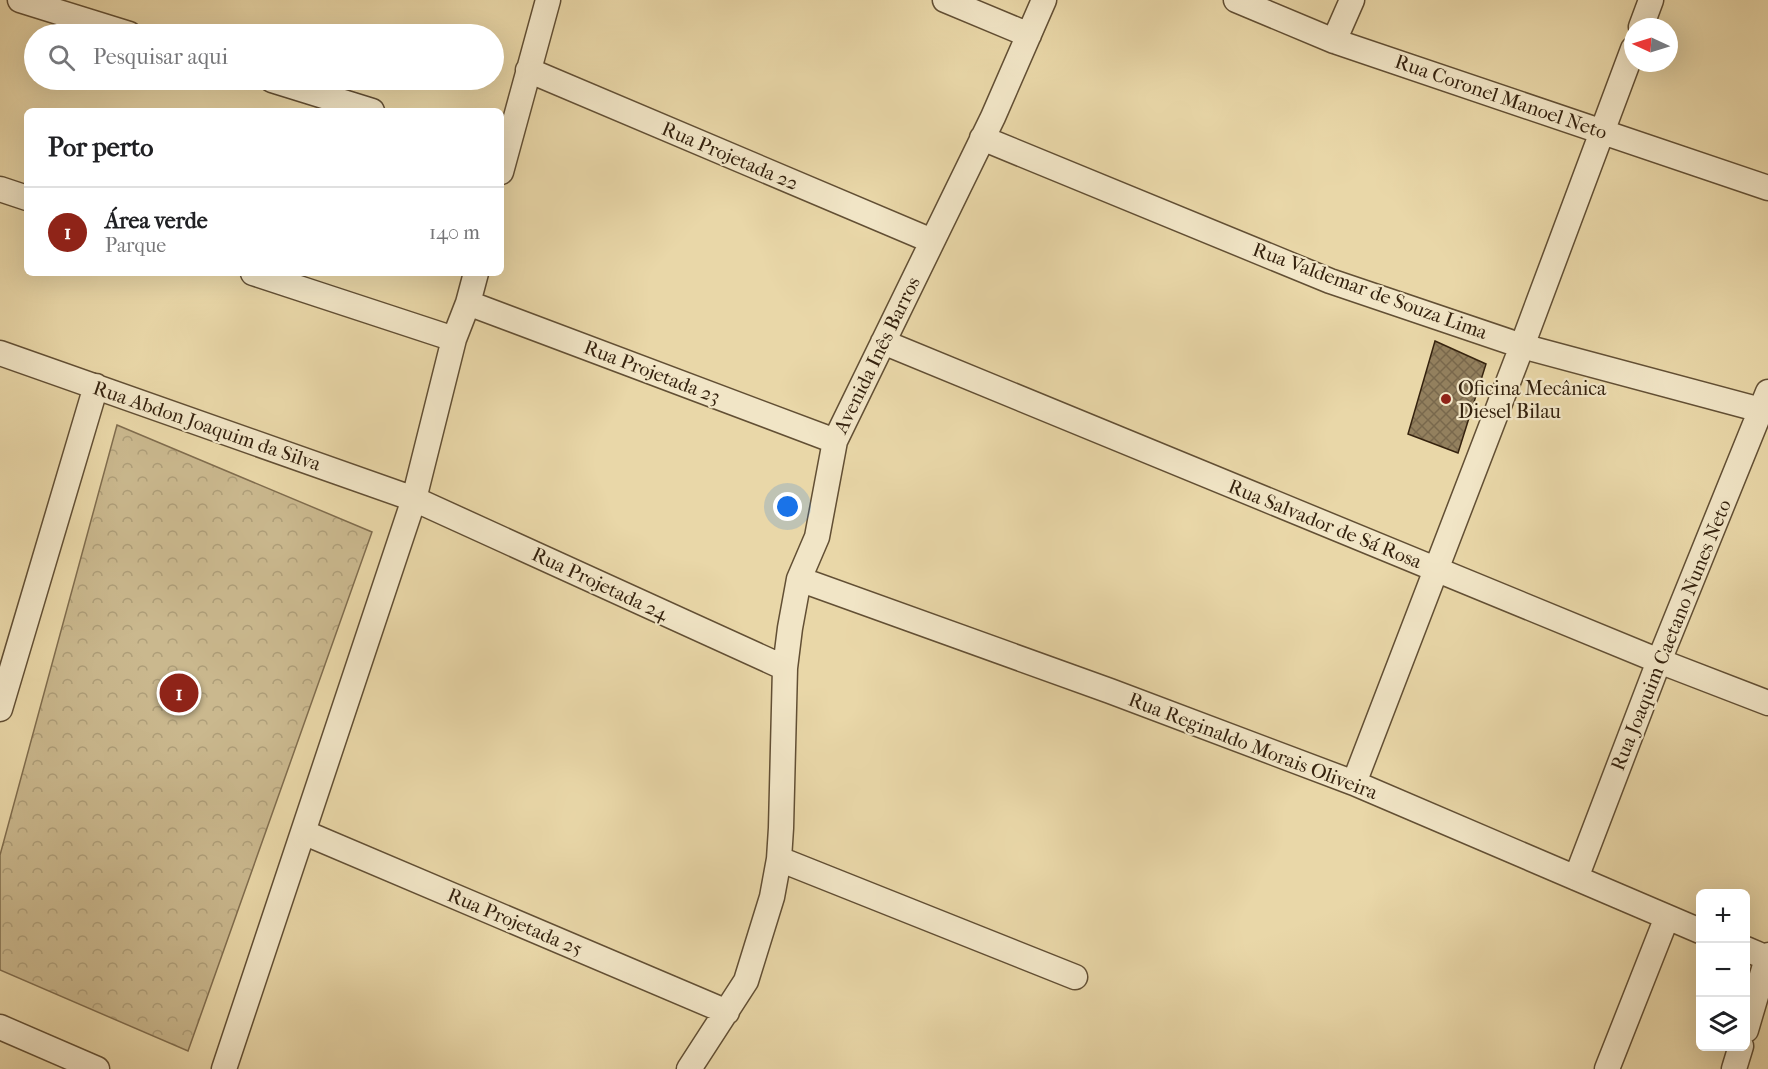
<!DOCTYPE html>
<html lang="pt">
<meta charset="utf-8">
<style>
:root{--surface:#fff;--page:#f2f2f2;--text:#202124;--muted:#757577;--line:#e0e0e0;--accent:#8f2418}
body{margin:0;font-family:"IM FELL French Canon",serif;background:var(--page);color:var(--text)}
.controls{position:absolute;right:18px;bottom:18px;display:grid;overflow:hidden;border-radius:9px;box-shadow:0 6px 24px #0002}
.controls button{width:54px;height:54px;display:grid;place-items:center;padding:0;border:0;border-bottom:2px solid var(--line);background:var(--surface);color:var(--text);font:30px sans-serif}
.compass{position:absolute;left:1624px;top:18px;width:54px;height:54px;border-radius:50%;background:var(--surface);box-shadow:0 6px 24px #0002;rotate:274deg}
.you{position:absolute;left:788px;top:507px;width:21px;height:21px;margin:-15px;border:4px solid #fff;border-radius:50%;background:#1a73e8;box-shadow:0 0 0 9px #1a73e833}
.badge{display:grid;place-items:center;width:39px;height:39px;border-radius:50%;background:var(--accent);color:#fff;font-size:20px;font-weight:700}
.pin{position:absolute;translate:-50% -50%;border:3px solid #fff;box-shadow:0 2px 6px #0006}
.list{margin:0;padding:0;list-style:none}
h2{display:flex;justify-content:space-between;align-items:center;height:78px;margin:0;padding:0 24px;font-size:26px}
h2 small{font-size:20px;font-weight:400;color:var(--muted)}
.list li{display:grid;grid-template-columns:39px 1fr auto;gap:18px;align-items:center;box-sizing:border-box;height:90px;padding:0 24px;border-top:2px solid var(--line)}
.list b{display:block;font-size:22px;white-space:nowrap}
.list p{margin:0;font-size:20px;white-space:nowrap;color:var(--muted)}
.list em{font-size:20px;font-style:normal;color:var(--muted)}
.icon{flex:none;width:33px;height:33px;fill:none;stroke:currentColor;stroke-width:2;stroke-linecap:round;stroke-linejoin:round}
.map{position:relative;flex:none;width:1768px;height:1069px;overflow:hidden}
.search{position:absolute;background:var(--surface);box-shadow:0 6px 24px #0002;left:24px;top:24px;width:480px;height:66px;display:flex;align-items:center;gap:15px;box-sizing:border-box;padding:0 21px;border-radius:33px;color:var(--muted);font-size:22px}
.panel{position:absolute;background:var(--surface);box-shadow:0 6px 24px #0002;left:24px;top:108px;width:480px;height:168px;border-radius:9px}
.map>svg:first-child{display:block}
.park{fill:url(#park-crowns);stroke:#806d4e;stroke-width:1.5}
.building{fill:url(#building-cross-hatch);stroke:#35220e;stroke-width:1.5}
.lines{fill:none;stroke-linecap:round;stroke-linejoin:round}
.minor-casing{stroke:#624f34;stroke-width:27}
.minor{stroke:#f1e5c6;stroke-width:24}
.poi-dot{fill:#8f2418;stroke:#f1e5c6;stroke-width:2}
.labels{text-anchor:middle;dominant-baseline:central;stroke-width:4.5;stroke-linejoin:round;paint-order:stroke}
.street-label{font-size:20px;fill:#35220e;stroke:#f1e5c6}
.poi-label{font-size:20px;fill:#35220e;stroke:#f1e5c6;text-anchor:start}
</style>
<div class="map">
<svg width="1768" height="1069" viewBox="0 0 1768 1069">
<defs>
<pattern id="park-crowns" width="20" height="18" patternUnits="userSpaceOnUse" patternTransform="scale(1.5)"><rect width="20" height="18" fill="#cab88e"/><path d="M2 6a3 3 0 1 1 6 0M12 15a3 3 0 1 1 6 0" fill="none" stroke="#ae9e79"/></pattern>
<pattern id="building-cross-hatch" width="8" height="8" patternUnits="userSpaceOnUse" patternTransform="scale(1.5)"><rect width="8" height="8" fill="#93805e"/><path d="M0 0l8 8M0 8l8-8" fill="none" stroke="#79684c"/></pattern>
</defs>
<rect width="100%" height="100%" fill="#e9d7a8"/>
<filter id="stains"><feTurbulence type="fractalNoise" baseFrequency=".00333" numOctaves="4"/><feColorMatrix values="0 0 0 0 .2 0 0 0 0 .09 0 0 0 0 .02 0 0 0 .5 -.17"/></filter>
<radialGradient id="worn" r=".72"><stop offset=".6" stop-color="#630" stop-opacity="0"/><stop offset="1" stop-color="#630" stop-opacity=".3"/></radialGradient>
<path class="park" d="M117,425l255,107 -184,519 -188,-81v-115z"/>
<path class="building" d="M1435,341l51,23 -28,89 -50,-19z"/>
<g class="lines">
<g class="minor-casing">
<path id="minor" d="M20,0l109,34
M945,0l84,35
M1236,0l98,41 434,147
M1641,27l10,-27
M1334,41l18,-41
M528,70l404,171
M272,80l100,31
M982,138l348,143 192,65 246,66
M501,172l47,-172
M0,189l27,9
M253,273l201,66
M468,303l367,138
M883,342l776,319 109,42
M0,353l414,146 371,169
M799,579l311,112 244,92 346,148
M0,709l96,-323
M1354,783l168,-437 111,-297
M303,832l424,180
M779,859l296,118
M1576,878l83,-217 109,-269
M1746,949l21,9
M0,1027l97,42
M1746,1030l22,-75
M224,1069l190,-570 40,-160 14,-36 8,-30
M689,1069l57,-88 26,-84 7,-38 2,-31 4,-160 5,-40 9,-49 18,-42 18,-96 158,-324 51,-117
M1607,1069l60,-152
M1734,1069l7,-23"/>
</g>
<use href="#minor" class="minor"/>
</g>
<circle class="poi-dot" cx="1446" cy="399" r="6"/>
<g class="labels">
<g class="street-label">
<text transform="translate(1501 97) rotate(19)">Rua Coronel Manoel Neto</text>
<text transform="translate(730 156) rotate(23)">Rua Projetada 22</text>
<text transform="translate(1370 291) rotate(20)">Rua Valdemar de Souza Lima</text>
<text transform="translate(877 355) rotate(-64)">Avenida Inês Barros</text>
<text transform="translate(652 372) rotate(21)">Rua Projetada 23</text>
<text transform="translate(207 426) rotate(19)">Rua Abdon Joaquim da Silva</text>
<text transform="translate(1325 524) rotate(22)">Rua Salvador de Sá Rosa</text>
<text transform="translate(600 584) rotate(25)">Rua Projetada 24</text>
<text transform="translate(1671 635) rotate(-68)">Rua Joaquim Caetano Nunes Neto</text>
<text transform="translate(1253 746) rotate(21)">Rua Reginaldo Morais Oliveira</text>
<text transform="translate(515 922) rotate(23)">Rua Projetada 25</text>
</g>
<g class="poi-label">
<text x="1458" y="388">Oficina Mecânica<tspan x="1458" dy="23">Diesel Bilau</tspan></text>
</g>
</g>
<rect width="100%" height="100%" filter="url(#stains)"/>
<rect width="100%" height="100%" fill="url(#worn)"/>
</svg>
<div class="controls">
<button>+</button>
<button>−</button>
<button><svg class="icon" aria-label="layers" viewBox="0 0 24 24"><path d="M12 4l9 5-9 5-9-5zM3 14l9 5 9-5"/></svg></button>
</div>
<svg class="compass" viewBox="-18 -18 36 36"><path d="M0-13l5 13h-10z" fill="#e53935"/><path d="M0 13l5-13h-10z" fill="#757577"/></svg>
<div class="you"></div>
<div class="pin badge" style="left:179px;top:693px">1</div>
<div class="search"><svg class="icon" aria-label="search" viewBox="0 0 24 24"><circle cx="10" cy="10" r="6"/><path d="M15 15l6 6"/></svg>Pesquisar aqui</div>
<section class="panel">
<h2>Por perto<small></small></h2>
<ul class="list">
<li><span class="badge">1</span><div><b>Área verde</b><p>Parque</p></div><em>140 m</em></li>
</ul>
</section>
</div>
